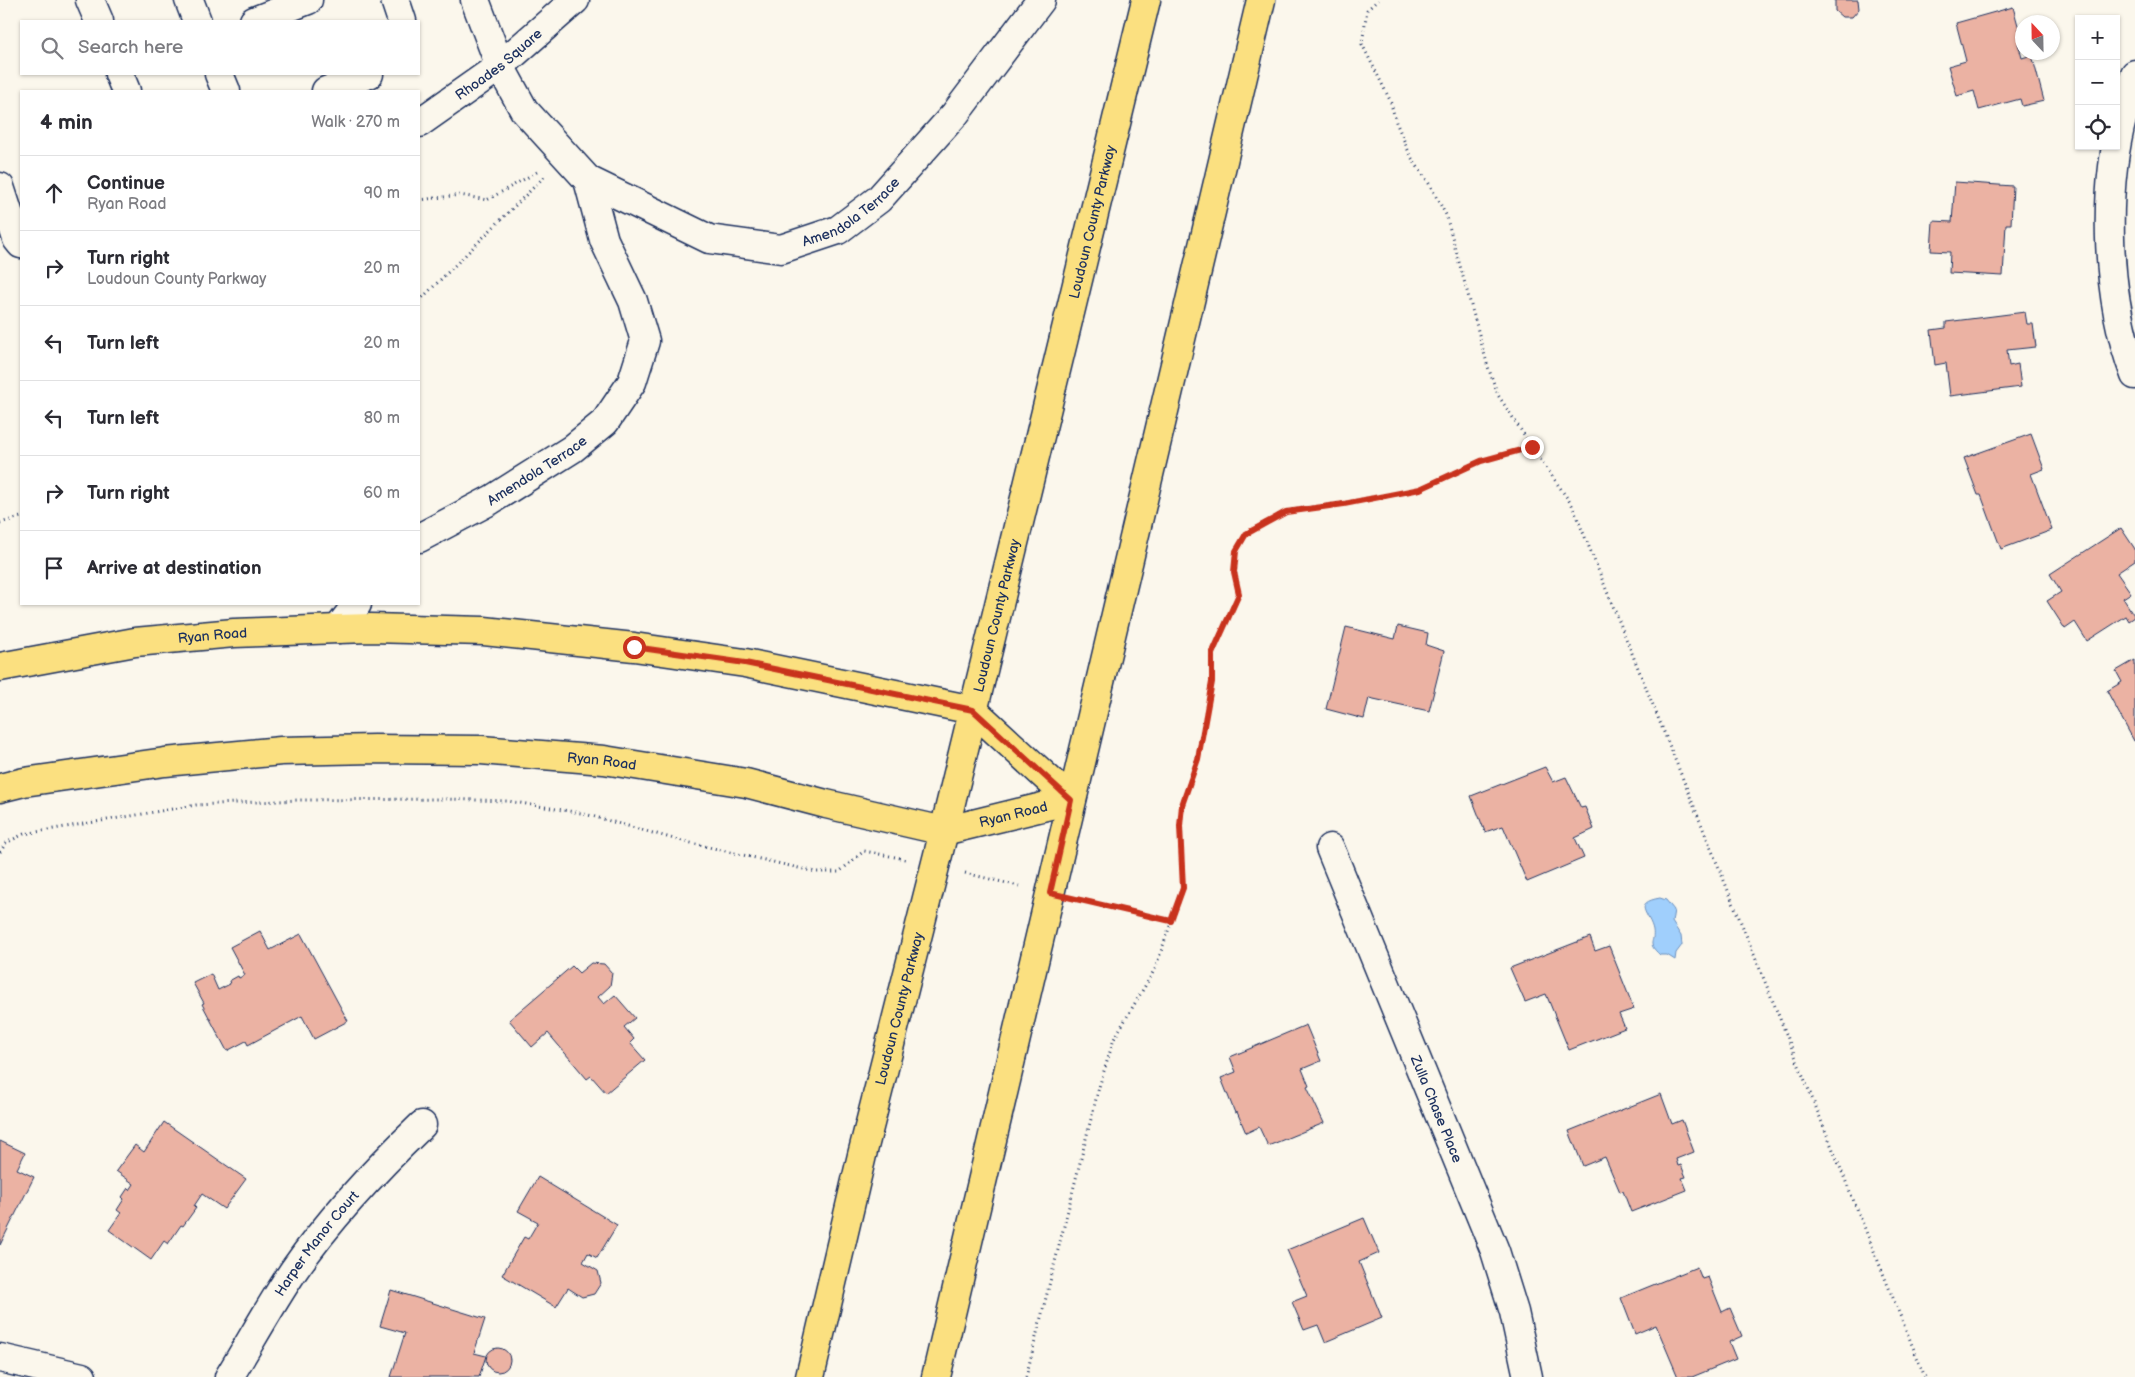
<!DOCTYPE html>
<meta charset="utf-8">
<style>
:root{--surface:#fff;--page:#f2f2f3;--text:#2b2b33;--muted:#7c7c81;--line:#e1e1e2}
body{margin:0;font-family:"Balsamiq Sans",sans-serif;background:var(--page);color:var(--text)}
.controls{position:absolute;right:15px;top:15px;display:grid;overflow:hidden;border-radius:0px;box-shadow:0 1px 4px #0004}
.controls button{width:45px;height:45px;display:grid;place-items:center;padding:0;border:0;border-bottom:1px solid var(--line);background:var(--surface);color:var(--text);font:25px sans-serif}
.compass{position:absolute;left:2015px;top:15px;width:45px;height:45px;border-radius:50%;background:var(--surface);box-shadow:0 1px 4px #0004;rotate:338deg}
.stop{position:absolute;width:15px;height:15px;margin:-11px;border:4px solid #c8321e;border-radius:50%;background:#fff}
.stop.end{background:#c8321e;border-color:#fff;box-shadow:0 1px 5px #0008}
.list{margin:0;padding:0;list-style:none}
h2{display:flex;justify-content:space-between;align-items:center;height:65px;margin:0;padding:0 20px;font-size:21px}
h2 small{font-size:16px;font-weight:400;color:var(--muted)}
.list li{display:grid;grid-template-columns:32px 1fr auto;gap:15px;align-items:center;box-sizing:border-box;height:75px;padding:0 20px;border-top:1px solid var(--line)}
.list b{display:block;font-size:19px;white-space:nowrap}
.list p{margin:0;font-size:16px;white-space:nowrap;color:var(--muted)}
.list em{font-size:16px;font-style:normal;color:var(--muted)}
.icon{flex:none;width:28px;height:28px;fill:none;stroke:currentColor;stroke-width:2;stroke-linecap:round;stroke-linejoin:round}
.map{position:relative;flex:none;width:2135px;height:1377px;overflow:hidden}
.search{position:absolute;background:var(--surface);box-shadow:0 1px 4px #0004;left:20px;top:20px;width:400px;height:55px;display:flex;align-items:center;gap:12px;box-sizing:border-box;padding:0 18px;border-radius:0px;color:var(--muted);font-size:19px}
.panel{position:absolute;background:var(--surface);box-shadow:0 1px 4px #0004;left:20px;top:90px;width:400px;height:515px;border-radius:0px}
.map>svg:first-child{display:block}
.water{fill:#a0cffc;stroke:#6b8fbd}
.building{fill:#ebb2a3;stroke:#1b2f5e}
.lines{fill:none;stroke-linecap:round;stroke-linejoin:round}
.minor-casing{stroke:#1b2f5e;stroke-width:31}
.major-casing{stroke:#1b2f5e;stroke-width:31}
.path{stroke:#1b2f5e;stroke-width:3;stroke-dasharray:1 4;stroke-linecap:butt}
.minor{stroke:#fbf7ec;stroke-width:28}
.major{stroke:#fbe080;stroke-width:28}
.route{stroke:#c8321e;stroke-width:6}
.labels{text-anchor:middle;dominant-baseline:central;stroke-width:4;stroke-linejoin:round;paint-order:stroke}
.street-label{font-size:14px;fill:#1b2f5e;stroke:#fbf7ec}
</style>
<div class="map">
<svg width="2135" height="1377" viewBox="0 0 2135 1377">
<rect width="100%" height="100%" fill="#fbf7ec"/>
<filter id="ink" filterUnits="userSpaceOnUse"><feTurbulence type="fractalNoise" baseFrequency=".02" numOctaves="2"/><feDisplacementMap in="SourceGraphic" scale="10" xChannelSelector="R" yChannelSelector="G"/><feConvolveMatrix kernelMatrix="1 2 1 2 8 2 1 2 1" color-interpolation-filters="sRGB"/></filter>
<g filter="url(#ink)">
<path class="water" d="M1660,898l6,2 8,10 -2,12 9,14 1,9 -6,8 -1,7 -8,-5h-7c-14,-13 -5,-11 -7,-25 -3,-16 -22,-27 7,-32z"/>
<path class="building" d="M1858,0l1,9 -7,8h-10l-7,-6v-11z
M2013,7l9,33v2l-4,1 4,15 10,-3 12,46 -22,5 -2,-7 -41,11 -5,-19 -17,5 -9,-30 18,-5 -10,-38z
M1955,182l58,4 -2,38h-5l-3,52 -54,-3 1,-21 -19,-1 2,-30 19,1z
M2025,312l2,12h6l3,23 -29,3 2,16 9,-2 3,23 -71,9 -4,-33 -11,2 -4,-35 15,-2v-6z
M2031,434l13,35 -13,5 21,56 -51,19 -20,-54h-3l-14,-37z
M2121,528l14,21v12l-18,12 14,20 -8,5 12,19 -6,4 -3,-5 -39,25 -12,-19 -10,7 -18,-28 14,-9 -11,-18z
M1398,626l30,7 -2,12 18,6 -15,60 -60,-13 -5,21 -38,-10 20,-82 49,12z
M2135,660v81h-1l-27,-50 15,-9 -6,-11z
M1545,767l8,15 13,-5 15,31 4,-1 9,22 -19,9 9,20 -57,24 -24,-56 -18,6 -14,-36z
M260,931l10,19 31,-16 47,87 -34,18 -12,-23 -54,29 -2,-4 -19,10 -25,-47 2,-1 -11,-20 18,-9 7,16 12,-6 -1,-3 9,-5 1,2 6,-3 -15,-28z
M1590,937l5,14 14,-5 25,63 -15,5 6,14 -56,22 -23,-56 -21,8 -15,-34z
M591,963l13,1 8,9 -2,13 -12,11 6,7 11,-9 20,23 -11,9 10,12 -4,4 15,17 -39,33 -15,-17 -4,3 -39,-46 -16,14 -23,-27 63,-54 7,7z
M1306,1025l15,36 -19,8 7,17 -2,1 17,36 -56,23 -9,-19 -13,6 -9,-21 -2,1 -14,-35 15,-6 -6,-15z
M1661,1094l11,30 10,-4 12,32 -18,7 2,7 3,-1 5,12 -4,1 5,12 -56,22 -8,-21 -3,1 -15,-35 -22,9 -14,-35z
M164,1122l82,57 -22,30 -22,-15 -8,12 2,2 -13,18 -2,-1 -13,19 -4,-3 -13,19 -42,-30 12,-17 -4,-3 7,-11 -2,-2 6,-9 2,2 4,-6 -18,-13 19,-26 9,7z
M0,1141l25,12 -8,16 17,8 -34,68z
M538,1177l79,48 -20,33 -9,-5 -5,9 15,9 3,12 -7,11 -12,3 -14,-9 -12,19 -54,-32 22,-38 4,2 10,-17 -20,-11z
M1364,1218l15,35 -20,9 23,56 -57,24 -7,-17 -14,5 -12,-28 15,-6 -20,-46z
M1697,1267l5,12 6,-2 14,35 8,-4 12,28 -13,6 7,17 -44,18h-14l-22,-52 -21,9 -14,-36z
M391,1290l94,29 -11,34 12,3 -7,21h-88l14,-44 -25,-7z
M486 1360a12 12 0 1 1 24 0a12 12 0 1 1-24 0Z"/>
<g class="lines">
<g class="minor-casing">
<g id="minor">
<path d="M90,0l9,21"/>
<path d="M189,0l8,21"/>
<path d="M395,0l7,21"/>
<path d="M475,0l25,66 24,44 64,70"/>
<path d="M254,21l54,-21"/>
<path d="M119,74l7,17"/>
<path d="M219,74l7,17"/>
<path d="M2135,74c-4,14 -9,27 -12,41 -21,78 -17,184 12,260"/>
<path d="M326,91l43,-17"/>
<path id="s1" d="M419,123l81,-57 75,-66"/>
<path d="M0,187l17,52 4,5"/>
<path id="s2" d="M419,538l72,-38 81,-51 33,-27 27,-40 13,-41 -12,-40 -29,-61 -16,-60 121,59 72,10 57,-19 41,-31 76,-85 86,-114"/>
<path d="M338,629l19,-25"/>
<path id="s3" d="M1330,848l165,403 19,61 14,65"/>
<path d="M0,1358l82,19"/>
<path id="s4" d="M229,1377c22,-36 42,-73 65,-107 37,-53 82,-101 128,-145"/>
</g>
</g>
<g class="major-casing">
<g id="major">
<path id="s5" d="M0,667l135,-25 99,-9 104,-4 33,-1 113,3 150,16 111,16 228,47 98,90"/>
<path id="s6" d="M0,788l24,-6 141,-20 116,-11 93,-2 107,1 123,10 142,23 80,21 118,27 127,-31"/>
<path id="s7" d="M810,1377l52,-222 82,-324 202,-831"/>
<path d="M936,1377l325,-1377"/>
</g>
</g>
<path class="path" d="M419,200l41,-5 27,5 50,-28
M419,301l125,-124
M1532,447l40,58 353,872
M0,523l21,-6
M0,852l6,-9 18,-9 172,-29 103,-5 147,-1 62,2 73,12 97,27 138,32h23l25,-21 41,8
M965,873l54,13
M1081,900l90,21
M1026,1377l73,-290 15,-48 41,-70 28,-81 -3,-62 2,-21 15,-46 15,-77v-28l27,-60 -4,-22 1,-21 10,-17 40,-23 58,-8 76,-14 61,-28 51,-14 -34,-52 -10,-28 -42,-152 -16,-30 -19,-28 -15,-35 -6,-22 -28,-56 5,-34 11,-10"/>
<use href="#minor" class="minor"/>
<use href="#major" class="major"/>
</g>
</g>
<g class="lines" filter="url(#ink)">
<path class="route" d="M634,647l111,16 228,47 98,90 -21,93 121,28 12,-33 -3,-62 2,-21 16,-46 14,-77v-28l27,-60 -5,-22 2,-21 10,-17 40,-22 58,-8 76,-15 61,-28 51,-14"/>
</g>
<g class="labels">
<g class="street-label">
<text stroke="none"><textPath href="#s1" startOffset="99">Rhoades Square</textPath></text>
<text stroke="none"><textPath href="#s2" startOffset="770">Amendola Terrace</textPath></text>
<text stroke="none"><textPath href="#s7" startOffset="1189">Loudoun County Parkway</textPath></text>
<text stroke="none"><textPath href="#s2" startOffset="136">Amendola Terrace</textPath></text>
<text stroke="none"><textPath href="#s7" startOffset="784">Loudoun County Parkway</textPath></text>
<text stroke="none"><textPath href="#s5" startOffset="215">Ryan Road</textPath></text>
<text stroke="none"><textPath href="#s6" startOffset="605">Ryan Road</textPath></text>
<text stroke="none"><textPath href="#s6" startOffset="1026">Ryan Road</textPath></text>
<text stroke="none"><textPath href="#s7" startOffset="379">Loudoun County Parkway</textPath></text>
<text stroke="none"><textPath href="#s3" startOffset="282">Zulla Chase Place</textPath></text>
<text stroke="none"><textPath href="#s4" startOffset="160">Harper Manor Court</textPath></text>
</g>
</g>
</svg>
<div class="controls">
<button>+</button>
<button>−</button>
<button><svg class="icon" aria-label="locate" viewBox="0 0 24 24"><circle cx="12" cy="12" r="6"/><path d="M12 2v4M12 18v4M2 12h4M18 12h4"/></svg></button>
</div>
<svg class="compass" viewBox="-18 -18 36 36"><path d="M0-13l5 13h-10z" fill="#e53935"/><path d="M0 13l5-13h-10z" fill="#7c7c81"/></svg>
<div class="stop" style="left:634px;top:647px"></div>
<div class="stop end" style="left:1532px;top:447px"></div>
<div class="search"><svg class="icon" aria-label="search" viewBox="0 0 24 24"><circle cx="10" cy="10" r="6"/><path d="M15 15l6 6"/></svg>Search here</div>
<section class="panel">
<h2>4 min<small>Walk · 270 m</small></h2>
<ul class="list">
<li><svg class="icon" aria-label="ahead" viewBox="0 0 24 24"><path d="M12 20V5M6 11l6-6 6 6"/></svg><div><b>Continue</b><p>Ryan Road</p></div><em>90 m</em></li>
<li><svg class="icon" aria-label="right" viewBox="0 0 24 24"><path d="M7 20v-9h11M14 6l5 5-5 5"/></svg><div><b>Turn right</b><p>Loudoun County Parkway</p></div><em>20 m</em></li>
<li><svg class="icon" aria-label="left" viewBox="0 0 24 24"><path d="M17 20v-9H6M10 6l-5 5 5 5"/></svg><div><b>Turn left</b></div><em>20 m</em></li>
<li><svg class="icon" aria-label="left" viewBox="0 0 24 24"><path d="M17 20v-9H6M10 6l-5 5 5 5"/></svg><div><b>Turn left</b></div><em>80 m</em></li>
<li><svg class="icon" aria-label="right" viewBox="0 0 24 24"><path d="M7 20v-9h11M14 6l5 5-5 5"/></svg><div><b>Turn right</b></div><em>60 m</em></li>
<li><svg class="icon" aria-label="arrive" viewBox="0 0 24 24"><path d="M6 21V4h12l-3 4 3 4H6"/></svg><div><b>Arrive at destination</b></div></li>
</ul>
</section>
</div>
